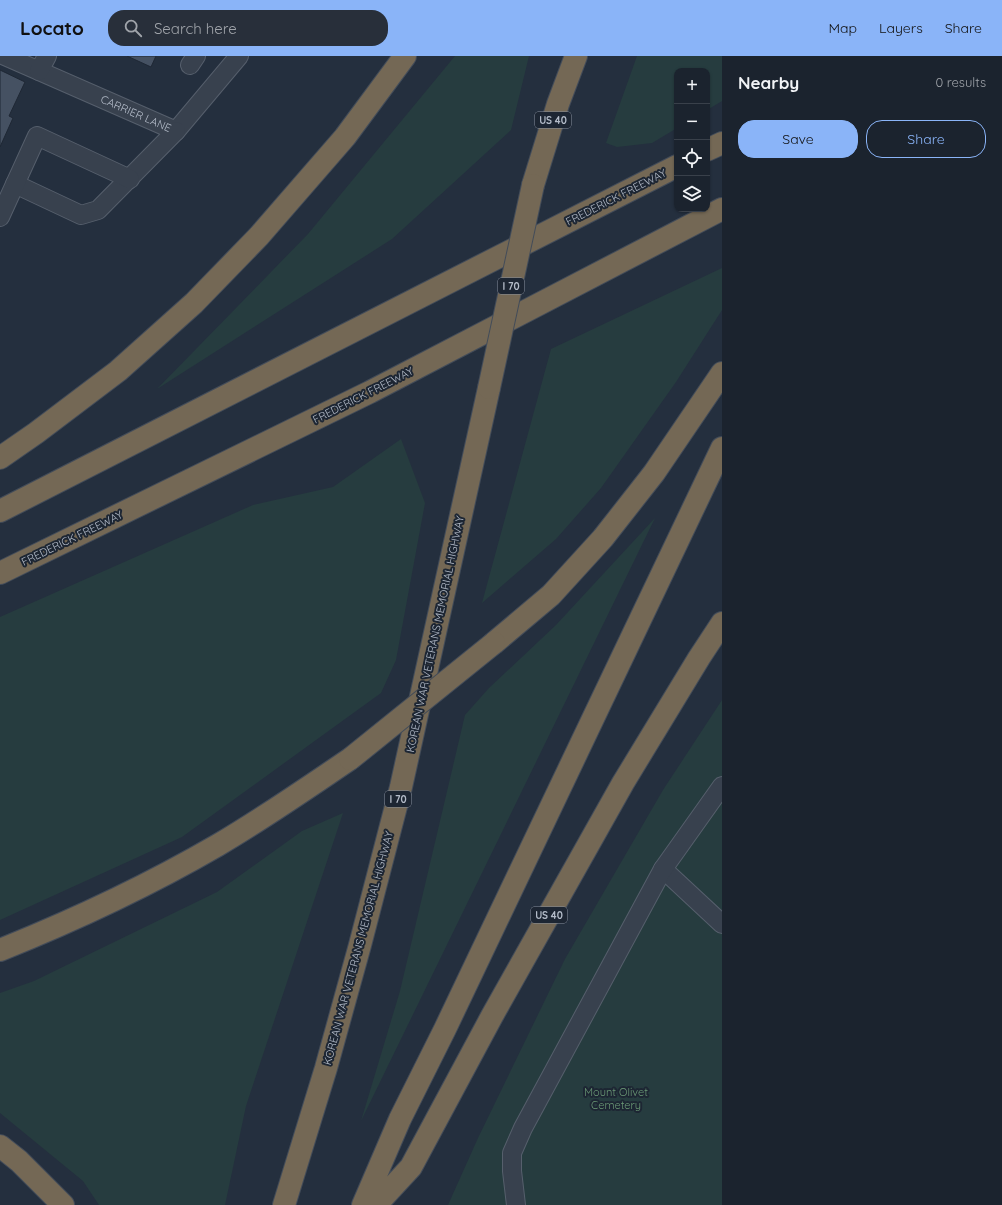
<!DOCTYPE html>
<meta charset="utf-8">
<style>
:root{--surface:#1b232e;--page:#282f3a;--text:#f1f3f6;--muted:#a0a4aa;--line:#39404a;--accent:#8ab4f8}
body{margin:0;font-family:Quicksand,sans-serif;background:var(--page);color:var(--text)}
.controls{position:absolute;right:12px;top:12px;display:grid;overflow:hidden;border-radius:8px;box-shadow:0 1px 3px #0004}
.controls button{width:36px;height:36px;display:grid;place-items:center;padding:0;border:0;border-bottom:1px solid var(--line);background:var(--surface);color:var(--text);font:20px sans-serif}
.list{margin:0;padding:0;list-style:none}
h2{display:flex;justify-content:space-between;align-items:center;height:52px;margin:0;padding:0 16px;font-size:17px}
h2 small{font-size:13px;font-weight:400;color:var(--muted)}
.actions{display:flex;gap:8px;padding:12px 16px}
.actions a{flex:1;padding:9px 0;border:1px solid var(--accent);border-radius:16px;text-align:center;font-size:14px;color:var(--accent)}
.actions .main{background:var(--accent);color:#111}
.icon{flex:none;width:22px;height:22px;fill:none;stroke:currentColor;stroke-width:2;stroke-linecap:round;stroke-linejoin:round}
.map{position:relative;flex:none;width:722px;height:1149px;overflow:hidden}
header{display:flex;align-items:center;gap:24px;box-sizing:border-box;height:56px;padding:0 20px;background:var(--accent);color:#111}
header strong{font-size:19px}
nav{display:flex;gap:22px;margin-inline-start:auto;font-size:14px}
.search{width:280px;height:36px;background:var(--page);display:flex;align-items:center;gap:10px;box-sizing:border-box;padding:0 14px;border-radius:16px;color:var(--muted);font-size:15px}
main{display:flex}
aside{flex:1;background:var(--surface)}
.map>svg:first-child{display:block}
.green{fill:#263c3f}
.building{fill:#455162;stroke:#1f2835}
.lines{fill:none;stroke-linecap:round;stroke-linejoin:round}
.minor-casing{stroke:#565f6c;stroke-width:20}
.highway-casing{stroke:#434c59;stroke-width:24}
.minor{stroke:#38414e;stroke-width:18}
.highway{stroke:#746855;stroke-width:22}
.highway-bridge-casing{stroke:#434c59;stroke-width:24;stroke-linecap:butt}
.highway-bridge{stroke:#746855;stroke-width:22}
.labels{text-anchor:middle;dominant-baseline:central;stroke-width:4;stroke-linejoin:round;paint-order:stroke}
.shield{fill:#1d2633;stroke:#878f9c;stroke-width:1}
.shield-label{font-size:10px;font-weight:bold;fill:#b4bcc9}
.street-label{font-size:11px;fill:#b4bcc9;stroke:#1d2633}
.park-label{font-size:11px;fill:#6b9a76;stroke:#1d2633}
</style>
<header>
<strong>Locato</strong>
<div class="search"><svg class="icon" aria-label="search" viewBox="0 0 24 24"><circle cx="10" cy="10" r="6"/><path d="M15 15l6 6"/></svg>Search here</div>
<nav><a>Map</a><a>Layers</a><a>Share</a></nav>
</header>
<main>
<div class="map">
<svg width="722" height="1149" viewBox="0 0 722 1149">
<rect width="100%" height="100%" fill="#242f3e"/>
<path class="green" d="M455,0h74l-18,74 -119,109 -235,150 151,-155z
M637,0h85v45l-15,9v-39h-30v57l-25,15 -35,4 -11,-4z
M722,212v42l-46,72 -75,106 -45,51 -74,64 69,-254z
M401,383l24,64 -29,157 -15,33 -199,144 -182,83v-303l253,-112 80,-18z
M655,462l-294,603 39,-130 65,-276 24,-27 67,-63z
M722,644v505h-274l30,-67 87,-179 98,-169z
M343,757l-97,293 -21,99h-126l-16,-24 -83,-68v-120l34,-12 183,-89 85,-61z"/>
<path class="building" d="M127,0h29l-5,11z
M0,14l25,12 -16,34 4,2 -13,29z"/>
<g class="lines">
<g class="minor-casing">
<g id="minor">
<path id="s1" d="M5,0l171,75 63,-75"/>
<path d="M190,9l6,-9"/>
<path d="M39,15l8,-15"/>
<path d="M15,128l66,31 17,-5 78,-79"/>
<path d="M0,161l37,-81 93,43"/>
<path d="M663,813l59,55"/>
<path d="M516,1149l-4,-34v-18l11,-25 140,-259 59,-83"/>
</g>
</g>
<g class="highway-casing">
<path id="highway" d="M707,94l15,-7
M533,129l25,-81 18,-48
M0,402l36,-25 82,-62 76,-68 65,-67 86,-99 60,-81
M0,455l677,-345
M0,517l370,-181 352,-183
M494,587l57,-48 52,-57 51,-65 68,-100
M0,894c75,-30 149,-65 218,-105 46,-27 89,-57 132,-86
M0,1090l19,15 44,44
M284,1149l42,-137 34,-123 41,-158 88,-399
M363,1149l37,-86 45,-90 277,-581
M376,1149l35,-38 81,-151 131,-233 76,-125 23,-35"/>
</g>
<use href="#minor" class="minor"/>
<use href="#highway" class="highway"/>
<g class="highway-bridge-casing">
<path id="highway-bridge" d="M489,332l44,-203
M350,703l144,-116"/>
</g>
<use href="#highway-bridge" class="highway-bridge"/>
</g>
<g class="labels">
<g class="shield">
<rect x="535" y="56" width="36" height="16" rx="3"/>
<rect x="498" y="222" width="26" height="16" rx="3"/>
<rect x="385" y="735" width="26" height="16" rx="3"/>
<rect x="531" y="851" width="36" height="16" rx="3"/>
</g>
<g class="shield-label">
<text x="553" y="64">US 40</text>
<text x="511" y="230">I 70</text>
<text x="398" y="743">I 70</text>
<text x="549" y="859">US 40</text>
</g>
<g class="street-label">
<text stroke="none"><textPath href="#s1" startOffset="143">CARRIER LANE</textPath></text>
<text transform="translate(616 141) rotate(-27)">FREDERICK FREEWAY</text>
<text transform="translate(363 339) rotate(-27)">FREDERICK FREEWAY</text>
<text transform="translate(72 482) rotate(-26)">FREDERICK FREEWAY</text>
<text transform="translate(435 578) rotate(-78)">KOREAN WAR VETERANS MEMORIAL HIGHWAY</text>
<text transform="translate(358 892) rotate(-75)">KOREAN WAR VETERANS MEMORIAL HIGHWAY</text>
</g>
<g class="park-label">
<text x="616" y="1036">Mount Olivet<tspan x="616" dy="13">Cemetery</tspan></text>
</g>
</g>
</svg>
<div class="controls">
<button>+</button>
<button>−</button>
<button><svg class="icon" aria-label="locate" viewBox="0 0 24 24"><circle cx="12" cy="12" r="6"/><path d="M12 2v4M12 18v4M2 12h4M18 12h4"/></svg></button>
<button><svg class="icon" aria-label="layers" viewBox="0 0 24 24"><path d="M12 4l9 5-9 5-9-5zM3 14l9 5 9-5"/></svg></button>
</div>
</div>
<aside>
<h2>Nearby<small>0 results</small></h2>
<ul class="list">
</ul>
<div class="actions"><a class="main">Save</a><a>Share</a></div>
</aside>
</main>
